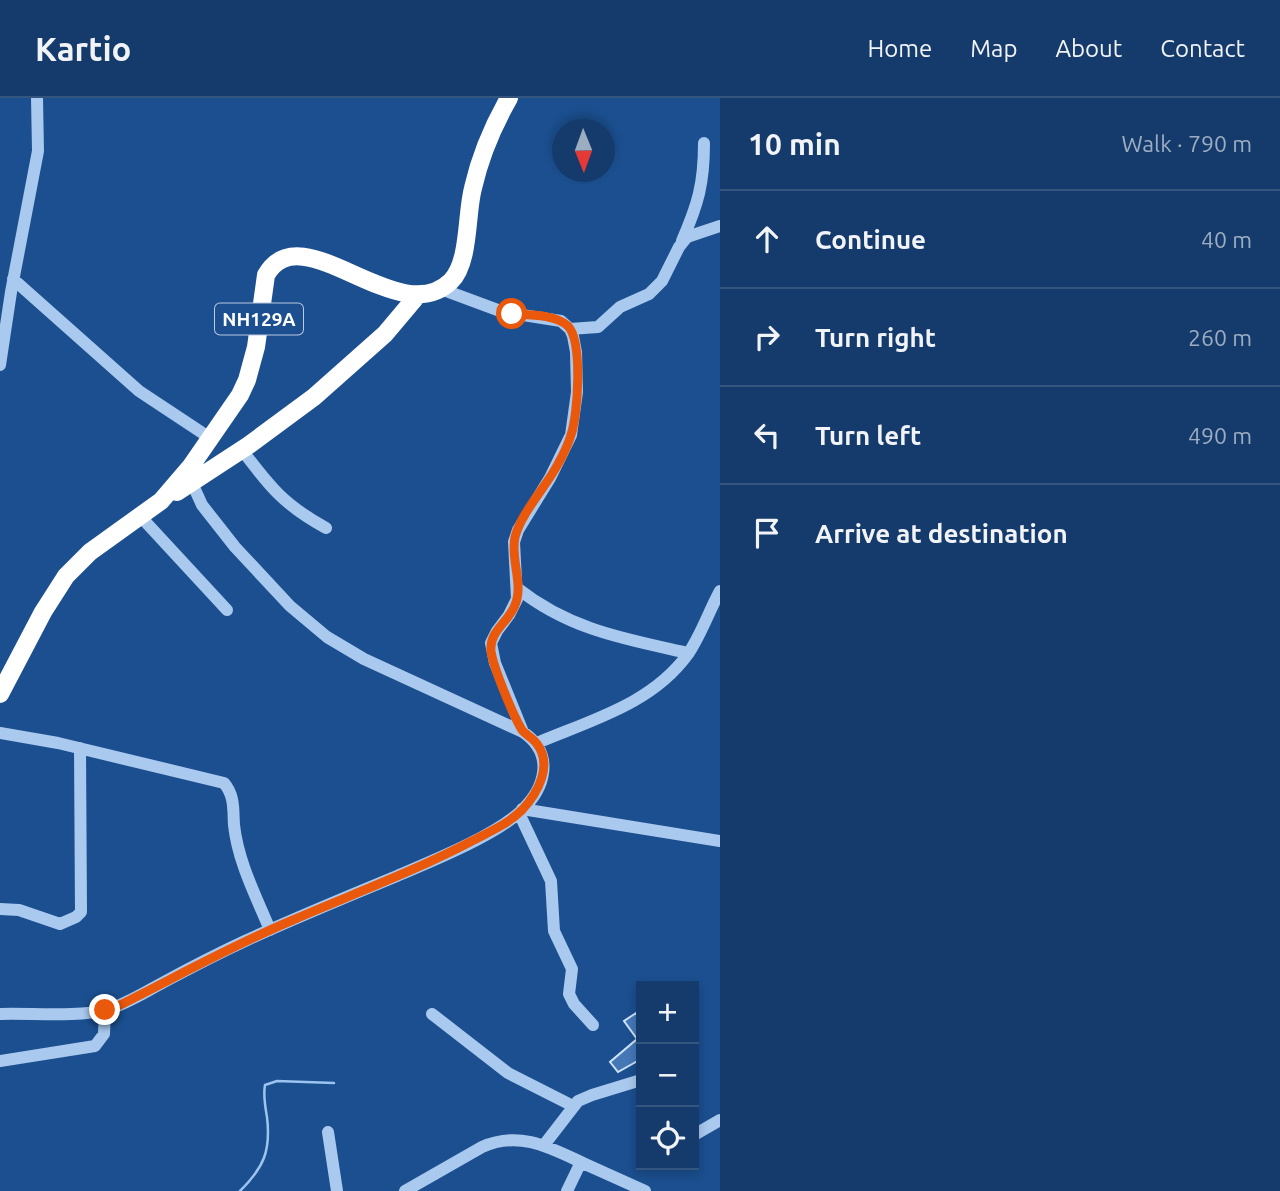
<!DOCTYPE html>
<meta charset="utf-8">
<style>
:root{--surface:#143b6b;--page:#1d4271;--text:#f1f3f6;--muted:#9dadc1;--line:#33557e}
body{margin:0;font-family:Ubuntu,sans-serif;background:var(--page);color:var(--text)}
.controls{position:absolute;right:21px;bottom:21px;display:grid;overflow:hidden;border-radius:0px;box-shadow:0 4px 10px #0003}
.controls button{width:63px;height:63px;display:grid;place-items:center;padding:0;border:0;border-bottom:2px solid var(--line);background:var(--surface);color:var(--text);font:35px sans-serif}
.compass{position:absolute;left:552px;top:21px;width:63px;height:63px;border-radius:50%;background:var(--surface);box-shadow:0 4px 10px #0003;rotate:179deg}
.stop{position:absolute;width:21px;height:21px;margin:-16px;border:5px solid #ea580c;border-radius:50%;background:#fff}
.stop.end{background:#ea580c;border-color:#fff;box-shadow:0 2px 7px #0008}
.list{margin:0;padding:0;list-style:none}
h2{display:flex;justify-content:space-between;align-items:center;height:91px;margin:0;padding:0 28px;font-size:30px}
h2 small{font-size:23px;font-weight:400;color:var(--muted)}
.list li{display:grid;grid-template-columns:46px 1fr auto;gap:21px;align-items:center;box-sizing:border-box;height:98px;padding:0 28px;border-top:2px solid var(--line)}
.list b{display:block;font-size:26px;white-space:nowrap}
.list em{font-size:23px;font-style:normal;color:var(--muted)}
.icon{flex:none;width:38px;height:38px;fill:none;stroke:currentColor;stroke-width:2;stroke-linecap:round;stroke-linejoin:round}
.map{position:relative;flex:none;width:720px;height:1093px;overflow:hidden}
header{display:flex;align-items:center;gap:42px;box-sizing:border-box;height:98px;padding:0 35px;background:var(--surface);border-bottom:2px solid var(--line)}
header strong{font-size:33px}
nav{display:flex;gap:38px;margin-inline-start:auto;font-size:24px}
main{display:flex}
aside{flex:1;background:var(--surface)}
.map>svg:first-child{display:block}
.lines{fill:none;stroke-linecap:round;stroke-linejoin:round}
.stream{stroke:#9cc4f0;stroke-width:2.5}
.building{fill:#4478b7;stroke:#cfe3fa;stroke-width:2}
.minor{stroke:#a9c9ee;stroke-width:12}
.highway{stroke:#fff;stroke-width:18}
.route{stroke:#ea580c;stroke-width:9}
.labels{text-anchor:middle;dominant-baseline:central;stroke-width:5;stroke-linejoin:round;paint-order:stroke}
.shield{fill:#1b4f8f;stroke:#bbcadd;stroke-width:2}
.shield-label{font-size:19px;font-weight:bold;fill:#fff}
</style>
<header>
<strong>Kartio</strong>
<nav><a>Home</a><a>Map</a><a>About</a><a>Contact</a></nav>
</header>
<main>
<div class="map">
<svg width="720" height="1093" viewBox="0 0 720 1093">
<rect width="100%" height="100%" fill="#1b4f8f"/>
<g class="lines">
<path class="stream" d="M240,1093c24,-24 31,-40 27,-74 -2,-11 -4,-21 -2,-32l12,-4 57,2"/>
</g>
<path class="building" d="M636,915l5,7v39l-23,13 -8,-10 27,-23 -13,-18z"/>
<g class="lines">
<path class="minor" d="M682,143c16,-37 22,-57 22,-98
M13,181l126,112 71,47
M441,191l62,23 58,9 9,8 3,7 3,16 1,40 -6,43 -21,43 -32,52 -4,12 3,57 -8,16 -12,16 -6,12 4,20 28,69
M570,231l28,-2 22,-20 29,-13 13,-13 17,-34 8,-10 33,-11
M0,267l11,-73 27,-141 -1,-53
M242,352c28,37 42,55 84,78
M141,419l86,93
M517,490c53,42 108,51 171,65
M0,635l58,10 166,40c11,13 9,27 10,42 4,37 22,71 36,105
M537,645c54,-23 115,-39 151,-89 13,-19 21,-43 32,-63
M522,711l198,32
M519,715l32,68 3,50 18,38 -3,25 5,10 19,21
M0,811l19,1 41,14 16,-7 5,-5 -1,-164
M0,916c30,-1 79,3 106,-4 21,-6 39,-18 58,-28 26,-14 53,-28 81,-41 50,-23 101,-44 152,-65 35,-15 95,-39 123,-64 26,-24 35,-58 3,-80l-159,-73 -37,-22 -37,-31 -55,-59 -33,-42 -10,-22
M432,916l76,59 65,33
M0,963l95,-15 9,-12 1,-24
M328,1034l9,59
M694,1037l26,-15
M544,1047l34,-44 14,-6 49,-15
M405,1093l77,-44c38,-17 69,1 103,17 20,9 40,18 60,27
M567,1093l14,-29"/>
<path class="highway" d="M177,394l72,-47 65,-48 71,-63 32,-38
M0,596l43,-82 23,-36 24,-24 71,-51 30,-35 49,-71 7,-15 9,-33 10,-72c36,-63 133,58 185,6 19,-19 15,-67 22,-93 7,-31 20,-62 36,-90"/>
</g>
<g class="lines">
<path class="route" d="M105,912l13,-4c58,-29 115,-61 175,-86 60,-26 122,-49 179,-79 17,-9 36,-17 50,-31 16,-17 31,-45 15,-66 -4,-6 -11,-9 -15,-14 -9,-15 -29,-63 -31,-79 -2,-20 18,-29 24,-46 9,-21 -5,-46 0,-68 6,-24 31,-50 43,-73 5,-9 10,-19 13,-29 7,-20 12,-93 -3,-109 -13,-12 -40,-11 -56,-12"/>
</g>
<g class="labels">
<rect class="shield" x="215" y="205.5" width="88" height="31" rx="5"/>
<g class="shield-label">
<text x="259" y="221">NH129A</text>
</g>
</g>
</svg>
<div class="controls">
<button>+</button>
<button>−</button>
<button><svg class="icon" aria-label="locate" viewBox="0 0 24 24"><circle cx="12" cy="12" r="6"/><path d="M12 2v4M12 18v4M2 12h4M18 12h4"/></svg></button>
</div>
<svg class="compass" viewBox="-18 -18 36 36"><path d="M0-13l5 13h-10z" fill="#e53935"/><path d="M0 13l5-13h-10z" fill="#9dadc1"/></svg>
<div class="stop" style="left:512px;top:216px"></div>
<div class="stop end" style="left:105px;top:912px"></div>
</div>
<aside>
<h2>10 min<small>Walk · 790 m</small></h2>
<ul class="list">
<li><svg class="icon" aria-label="ahead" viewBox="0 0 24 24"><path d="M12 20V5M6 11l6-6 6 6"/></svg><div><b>Continue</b></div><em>40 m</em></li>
<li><svg class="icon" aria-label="right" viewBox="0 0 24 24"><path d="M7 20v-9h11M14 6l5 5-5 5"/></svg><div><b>Turn right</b></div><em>260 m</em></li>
<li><svg class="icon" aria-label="left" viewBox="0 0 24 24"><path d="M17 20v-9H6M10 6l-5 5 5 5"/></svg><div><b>Turn left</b></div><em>490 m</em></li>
<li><svg class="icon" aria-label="arrive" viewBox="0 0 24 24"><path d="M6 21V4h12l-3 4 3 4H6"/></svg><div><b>Arrive at destination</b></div></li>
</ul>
</aside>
</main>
